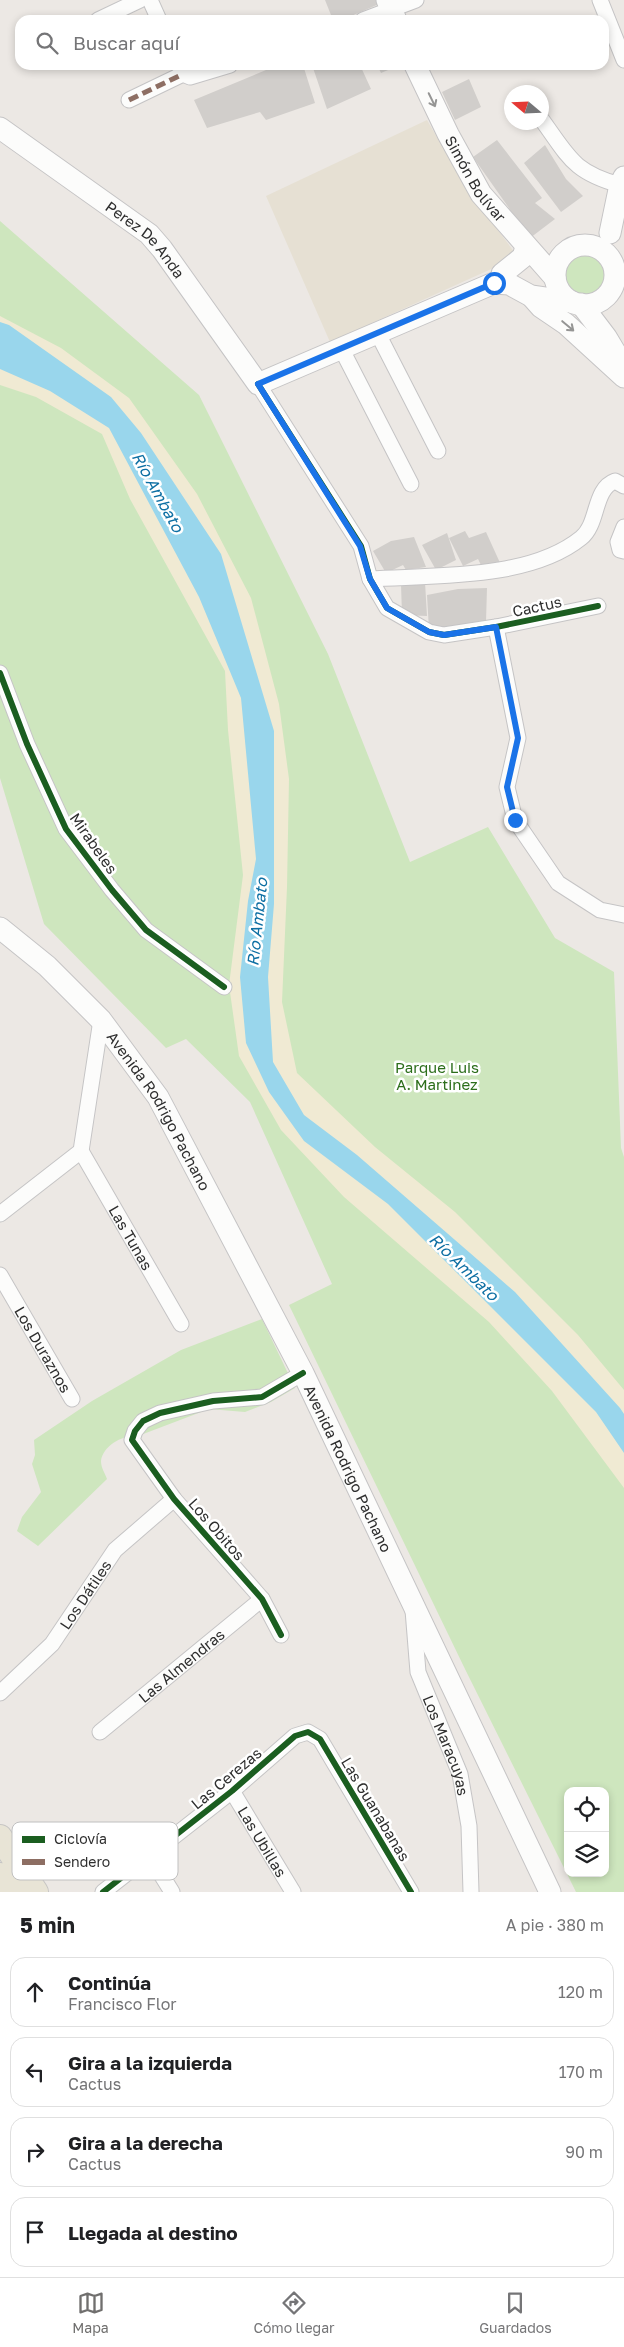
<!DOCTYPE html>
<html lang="es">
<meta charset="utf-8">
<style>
:root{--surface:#fff;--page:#f2f2f2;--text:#202124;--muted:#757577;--line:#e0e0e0;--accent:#706f6e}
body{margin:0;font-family:"Golos Text",sans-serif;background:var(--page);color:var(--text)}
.controls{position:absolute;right:15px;bottom:15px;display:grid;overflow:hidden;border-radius:10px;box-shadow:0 2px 8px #0003}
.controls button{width:45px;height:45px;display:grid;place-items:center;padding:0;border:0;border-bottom:1px solid var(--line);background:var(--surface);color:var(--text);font:25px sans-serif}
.compass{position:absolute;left:504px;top:85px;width:45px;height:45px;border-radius:50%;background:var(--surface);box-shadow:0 2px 8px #0003;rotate:289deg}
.stop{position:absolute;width:15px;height:15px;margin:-11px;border:4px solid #1a73e8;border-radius:50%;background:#fff}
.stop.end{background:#1a73e8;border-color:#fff;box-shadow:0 1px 5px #0008}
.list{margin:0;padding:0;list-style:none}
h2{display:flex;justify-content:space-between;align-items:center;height:65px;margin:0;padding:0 20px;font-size:21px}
h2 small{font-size:16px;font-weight:400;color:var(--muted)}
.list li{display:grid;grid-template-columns:32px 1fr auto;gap:15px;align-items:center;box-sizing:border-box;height:70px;margin:0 10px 10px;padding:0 10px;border:1px solid var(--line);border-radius:15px}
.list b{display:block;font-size:19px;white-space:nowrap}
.list p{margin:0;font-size:16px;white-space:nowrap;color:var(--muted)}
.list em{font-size:16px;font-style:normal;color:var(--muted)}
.icon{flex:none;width:28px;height:28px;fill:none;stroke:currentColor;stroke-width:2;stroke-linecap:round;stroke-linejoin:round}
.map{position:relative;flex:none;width:624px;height:1892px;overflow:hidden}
.search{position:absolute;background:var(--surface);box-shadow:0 2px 8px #0003;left:15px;right:15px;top:15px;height:55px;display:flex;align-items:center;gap:12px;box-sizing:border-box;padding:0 18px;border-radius:15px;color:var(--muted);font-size:19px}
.sheet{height:385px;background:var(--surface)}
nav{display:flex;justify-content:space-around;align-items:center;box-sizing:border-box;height:70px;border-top:1px solid var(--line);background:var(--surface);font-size:14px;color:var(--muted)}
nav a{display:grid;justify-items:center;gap:2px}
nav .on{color:var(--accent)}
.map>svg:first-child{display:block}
.education{fill:#e6e0d3}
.green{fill:#cee6be;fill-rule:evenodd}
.sand{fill:#f0ead3}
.water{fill:#99d6ec}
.building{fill:#d1cecb}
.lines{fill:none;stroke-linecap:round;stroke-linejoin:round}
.street-casing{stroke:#c5c4c5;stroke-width:17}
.secondary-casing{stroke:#c5c4c5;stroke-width:23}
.primary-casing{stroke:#c6c5c4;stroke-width:26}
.street{stroke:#fcfcfb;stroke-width:15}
.secondary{stroke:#fcfcfb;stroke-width:21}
.primary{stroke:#e8e4d6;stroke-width:24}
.quiet{stroke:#8d6e63;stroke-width:5;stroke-dasharray:10 5;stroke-linecap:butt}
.cycleway-casing{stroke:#fff;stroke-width:9}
.cycleway{stroke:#1b5e20;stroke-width:6}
.oneway{stroke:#959594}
.route{stroke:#1a73e8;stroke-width:6}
.labels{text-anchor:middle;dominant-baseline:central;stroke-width:5;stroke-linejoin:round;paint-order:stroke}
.street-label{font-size:15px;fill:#2e2e2e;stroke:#fff}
.park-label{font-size:15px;fill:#2c6e1b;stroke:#fff}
.water-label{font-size:16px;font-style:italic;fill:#0d6fa3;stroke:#fff}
.key{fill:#fff;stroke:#c0c0c0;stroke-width:1}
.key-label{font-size:14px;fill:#2e2e2e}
</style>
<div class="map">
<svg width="624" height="1892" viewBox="0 0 624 1892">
<rect width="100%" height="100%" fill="#ece8e4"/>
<path class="education" d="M427,120l40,69 51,68 -188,85 -64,-146z"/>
<path class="green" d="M0,221l199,174 129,259 82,208 78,-35 67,111 59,34 7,176 3,9v735h-48l-112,-225 -175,-362 43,-21 -82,-182 -64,-63 -20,9 -122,-124 -44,-146zM568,1791h37v82h-37z
M560 273a25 25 0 1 1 50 0a25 25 0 1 1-50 0Z
M262,1319l33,69 -24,14 -26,10 -36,-3 -71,27c-13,-2 -35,9 -37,25 0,7 4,12 6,18l-69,67 -21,-15 5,-14 19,-25 -9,-28 3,-9 -1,-15 58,-39 89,-51z"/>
<path class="sand" d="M0,316l61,32 68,50 68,96 54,104 28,106 10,75 -2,108 -5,115 15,71 78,74 80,65 123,123 46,55v98l-72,-97 -63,-69 -145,-125 -63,-67 -42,-74 -10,-71 14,-110 -15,-145 -3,-59 -95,-172 -28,-65 -66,-37 -36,-12z"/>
<path class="water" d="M0,322l9,3 102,72 30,36 80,121 53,177v173l-6,73 5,85 31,53 53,40 158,137 105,116 4,6v39l-28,-41 -208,-208 -84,-63 -35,-49 -23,-49 -6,-66 8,-76 8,-42 -15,-161 -42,-101 -90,-169 -59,-37 -50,-22z"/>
<path class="building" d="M325,0h52l2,4 -37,16h-9z
M278,65h25l12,38 -49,17 -6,-8 -53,16 -13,-28z
M312,65h48l11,24 -44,20z
M377,65h23l-19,8z
M469,79l12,28 -26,13 -13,-28z
M497,140l45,58 -7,5 20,16 -25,19 -57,-81z
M545,145l21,34 17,17 -22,16 -37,-49z
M465,531l4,7 17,-6 15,33 -18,4 -5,-10 -15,7 -14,-28z
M447,533l9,27 -20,10 -14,-25z
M414,537l12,30 -20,3 -3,-5 -17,8 -13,-22 18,-10z
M425,582l2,34 -25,-1 -1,-31z
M487,588l-1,34 -57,8 -2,-35 31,-6z"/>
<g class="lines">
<g class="street-casing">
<g id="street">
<path d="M150,0l9,20"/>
<path d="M600,0l24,60"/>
<path d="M98,20l42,-20"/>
<path d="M363,20l53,-20"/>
<path d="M179,65l4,9 7,3 40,-12"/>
<path d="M129,100l54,-26"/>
<path d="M542,120c27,37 31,52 78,65"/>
<path d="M377,332l61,119"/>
<path d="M341,348l70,136"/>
<path d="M258,384l103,162 9,33 17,29 42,24 15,3 52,-8 102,-21"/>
<path d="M624,527l-6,15 2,8 4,1"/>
<path d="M370,579c64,-4 159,1 211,-41 18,-14 12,-49 34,-57l9,5"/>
<path d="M496,627l22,111 -11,49 8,33 43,63 42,27 24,5"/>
<path d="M0,673l27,71 39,85 46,61 34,40 78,57"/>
<path id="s1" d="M81,1151l100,173"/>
<path d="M0,1214l81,-63 20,-131"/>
<path id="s2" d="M0,1275l72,124"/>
<path id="s3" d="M413,1610l5,62 42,102 9,52 2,66"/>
<path d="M281,1635l-19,-36 -88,-100 -42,-59 3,-9 8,-10 17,-8 53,-12 49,-4 41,-24"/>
<path id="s4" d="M0,1693l52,-49 63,-94 59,-51"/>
<path id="s5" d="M100,1732l162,-133"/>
<path id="s6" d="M232,1791l61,101"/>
<path d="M149,1855l23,37"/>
<path d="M103,1892l129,-101 63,-55 13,-4 12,7 91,153"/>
</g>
</g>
<g class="secondary-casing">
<g id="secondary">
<path d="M387,0l9,20"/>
<path id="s7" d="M415,65l33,69 33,60 74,84"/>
<path id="s8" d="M0,128l149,106 13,15 96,135 236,-101 15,1 22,12 41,6"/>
<path d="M610,233l10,-48 4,-8"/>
<circle cx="585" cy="275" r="30"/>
<path d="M502,274l21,-17 3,-10"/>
<path d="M533,298l8,9 25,17 58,53"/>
<path d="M581,304l25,33 18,30"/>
<path id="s9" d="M0,928l47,38 54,54 57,77 145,276 247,519"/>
</g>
</g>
<g class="primary-casing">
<path id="primary" d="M0,1837l36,55
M0,1875l11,17"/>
</g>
<use href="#street" class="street"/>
<use href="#secondary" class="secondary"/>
<use href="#primary" class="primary"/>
<path class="quiet" d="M129,100l54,-26"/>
<g class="cycleway-casing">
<path id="cycleway" d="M258,384l103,162 9,33 17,29 42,24 15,3 52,-8 102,-21
M0,673l27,71 39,85 46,61 34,40 78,57
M281,1635l-19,-36 -88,-100 -42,-59 3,-9 8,-10 17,-8 53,-12 49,-4 41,-24
M103,1892l129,-101 63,-55 13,-4 12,7 91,153"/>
</g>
<use href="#cycleway" class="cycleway"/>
</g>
<defs><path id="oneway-shaft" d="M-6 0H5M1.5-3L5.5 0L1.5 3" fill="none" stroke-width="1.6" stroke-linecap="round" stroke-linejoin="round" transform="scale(1.25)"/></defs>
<g class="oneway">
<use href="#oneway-shaft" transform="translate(432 100) rotate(64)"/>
<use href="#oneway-shaft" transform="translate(568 326) rotate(40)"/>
</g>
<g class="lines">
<path class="route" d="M494,283l-236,101 102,162 10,33 17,29 42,24 15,3 52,-8 22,111 -11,49 8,33"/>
</g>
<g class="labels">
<g class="street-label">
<text stroke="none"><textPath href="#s7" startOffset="129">Simón Bolívar</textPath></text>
<text stroke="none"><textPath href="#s8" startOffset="184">Perez De Anda</textPath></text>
<text transform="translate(537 606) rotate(-12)">Cactus</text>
<text transform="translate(94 843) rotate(55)">Mirabeles</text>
<text stroke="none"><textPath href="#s9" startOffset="245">Avenida Rodrigo Pachano</textPath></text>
<text stroke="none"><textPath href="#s1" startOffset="100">Las Tunas</textPath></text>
<text stroke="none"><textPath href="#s2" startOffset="86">Los Duraznos</textPath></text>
<text stroke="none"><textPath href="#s9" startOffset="650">Avenida Rodrigo Pachano</textPath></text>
<text transform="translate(217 1529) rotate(49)">Los Obitos</text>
<text stroke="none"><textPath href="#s4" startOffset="131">Los Dátiles</textPath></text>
<text stroke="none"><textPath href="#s5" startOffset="105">Las Almendras</textPath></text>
<text stroke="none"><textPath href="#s3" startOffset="141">Los Maracuyas</textPath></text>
<text transform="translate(226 1778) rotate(-40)">Las Cerezas</text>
<text transform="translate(376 1809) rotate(59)">Las Guanabanas</text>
<text stroke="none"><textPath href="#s6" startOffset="59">Las Ubillas</textPath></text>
</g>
<g class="park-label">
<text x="437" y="1067">Parque Luis<tspan x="437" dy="17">A. Martinez</tspan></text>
</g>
<g class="water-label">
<text transform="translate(158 492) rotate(61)">Río Ambato</text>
<text transform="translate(257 922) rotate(-84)">Río Ambato</text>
<text transform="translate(464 1267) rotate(44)">Río Ambato</text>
</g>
</g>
<rect x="12" y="1822" width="166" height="58" rx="8" class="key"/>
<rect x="22" y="1836" width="23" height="7" fill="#1b5e20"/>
<rect x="22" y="1859" width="23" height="6" fill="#8d6e63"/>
<g class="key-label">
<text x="54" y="1844">Ciclovía</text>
<text x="54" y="1867">Sendero</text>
</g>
</svg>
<div class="controls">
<button><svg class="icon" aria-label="locate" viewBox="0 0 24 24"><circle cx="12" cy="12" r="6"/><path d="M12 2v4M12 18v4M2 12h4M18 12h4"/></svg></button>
<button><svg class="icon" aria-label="layers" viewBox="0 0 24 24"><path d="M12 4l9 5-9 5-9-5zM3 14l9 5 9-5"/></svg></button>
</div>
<svg class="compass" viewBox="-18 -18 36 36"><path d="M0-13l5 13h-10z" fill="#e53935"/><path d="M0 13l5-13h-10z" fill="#757577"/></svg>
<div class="stop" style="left:494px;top:283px"></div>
<div class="stop end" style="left:515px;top:820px"></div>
<div class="search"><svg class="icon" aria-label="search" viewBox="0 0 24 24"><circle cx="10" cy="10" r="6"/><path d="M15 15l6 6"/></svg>Buscar aquí</div>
</div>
<section class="sheet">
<h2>5 min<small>A pie · 380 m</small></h2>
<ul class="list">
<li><svg class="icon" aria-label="ahead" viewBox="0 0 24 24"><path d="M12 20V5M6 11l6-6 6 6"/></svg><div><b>Continúa</b><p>Francisco Flor</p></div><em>120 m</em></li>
<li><svg class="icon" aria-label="left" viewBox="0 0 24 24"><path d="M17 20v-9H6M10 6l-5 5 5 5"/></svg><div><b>Gira a la izquierda</b><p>Cactus</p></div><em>170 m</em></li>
<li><svg class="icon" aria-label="right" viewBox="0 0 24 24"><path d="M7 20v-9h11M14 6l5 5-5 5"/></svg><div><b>Gira a la derecha</b><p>Cactus</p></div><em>90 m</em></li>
<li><svg class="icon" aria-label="arrive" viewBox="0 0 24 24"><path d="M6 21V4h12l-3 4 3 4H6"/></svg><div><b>Llegada al destino</b></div></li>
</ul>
</section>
<nav>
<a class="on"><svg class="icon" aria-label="map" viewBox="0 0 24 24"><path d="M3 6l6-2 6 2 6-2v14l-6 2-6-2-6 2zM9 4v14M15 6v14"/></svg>Mapa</a>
<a><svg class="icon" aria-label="directions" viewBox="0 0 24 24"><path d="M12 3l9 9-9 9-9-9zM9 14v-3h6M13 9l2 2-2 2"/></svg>Cómo llegar</a>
<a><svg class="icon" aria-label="saved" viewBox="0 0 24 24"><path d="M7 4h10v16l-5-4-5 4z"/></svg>Guardados</a>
</nav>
